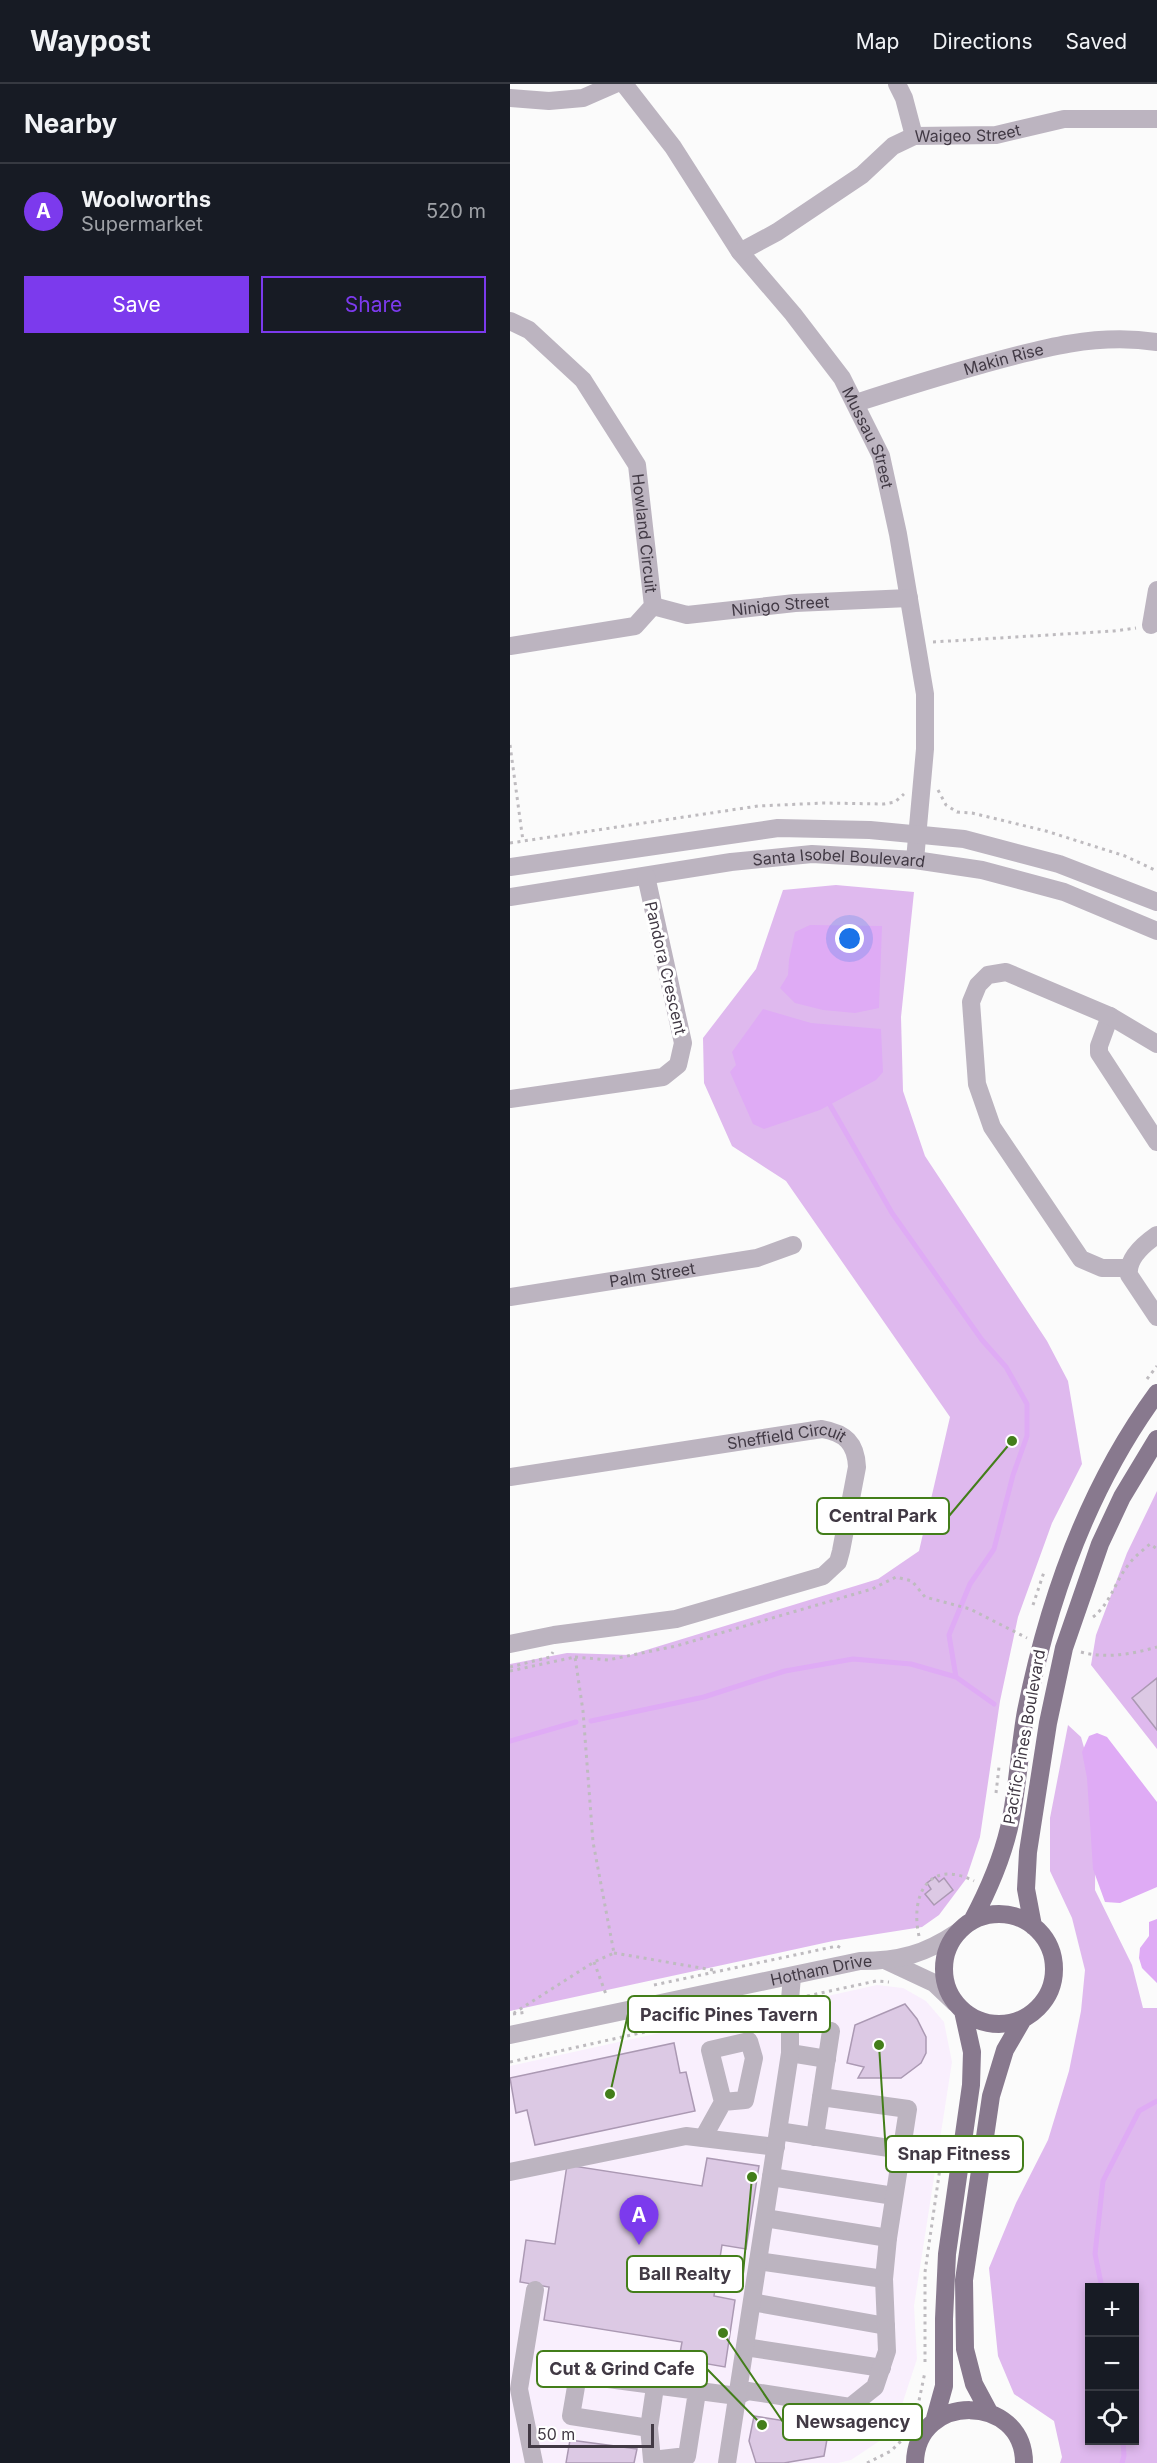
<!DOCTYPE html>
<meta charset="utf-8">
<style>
:root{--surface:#171b24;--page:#20242c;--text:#f1f3f6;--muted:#9ea1a6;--line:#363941;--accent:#7c3aed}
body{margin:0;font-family:Inter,sans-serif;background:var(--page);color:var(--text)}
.controls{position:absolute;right:18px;bottom:18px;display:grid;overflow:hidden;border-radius:0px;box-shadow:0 3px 9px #0003}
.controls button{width:54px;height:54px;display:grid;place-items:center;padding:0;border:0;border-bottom:2px solid var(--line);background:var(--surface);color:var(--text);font:30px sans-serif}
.scale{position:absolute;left:18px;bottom:15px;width:126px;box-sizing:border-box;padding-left:6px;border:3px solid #413944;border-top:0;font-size:16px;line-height:21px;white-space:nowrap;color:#413944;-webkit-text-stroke:4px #fff;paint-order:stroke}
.you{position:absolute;left:340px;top:855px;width:21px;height:21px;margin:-15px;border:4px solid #fff;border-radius:50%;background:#1a73e8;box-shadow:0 0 0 9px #1a73e833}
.badge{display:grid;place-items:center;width:39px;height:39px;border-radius:50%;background:var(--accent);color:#fff;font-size:20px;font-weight:700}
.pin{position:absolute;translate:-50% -50px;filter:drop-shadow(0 2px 3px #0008)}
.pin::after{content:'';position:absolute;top:32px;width:21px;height:18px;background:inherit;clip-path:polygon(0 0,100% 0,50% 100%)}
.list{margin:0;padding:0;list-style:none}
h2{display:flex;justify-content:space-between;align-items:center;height:78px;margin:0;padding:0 24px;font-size:26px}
h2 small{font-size:20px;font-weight:400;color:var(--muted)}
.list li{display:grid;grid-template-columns:39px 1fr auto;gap:18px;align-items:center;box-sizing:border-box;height:96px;padding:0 24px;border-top:2px solid var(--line)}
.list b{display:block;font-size:22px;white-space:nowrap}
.list p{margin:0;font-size:20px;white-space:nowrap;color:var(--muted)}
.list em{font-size:20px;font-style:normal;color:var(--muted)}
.actions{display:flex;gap:12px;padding:18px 24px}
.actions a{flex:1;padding:14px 0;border:2px solid var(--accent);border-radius:0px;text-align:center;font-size:21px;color:var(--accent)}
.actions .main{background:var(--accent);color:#fff}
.icon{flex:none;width:33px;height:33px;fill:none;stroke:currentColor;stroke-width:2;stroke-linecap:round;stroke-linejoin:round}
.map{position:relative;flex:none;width:647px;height:2379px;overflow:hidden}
header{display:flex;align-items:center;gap:36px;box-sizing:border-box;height:84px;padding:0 30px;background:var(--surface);border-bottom:2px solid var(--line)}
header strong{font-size:28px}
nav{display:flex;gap:33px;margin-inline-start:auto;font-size:21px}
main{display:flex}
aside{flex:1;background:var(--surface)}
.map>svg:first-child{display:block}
.built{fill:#f9effd}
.green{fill:#dfb9ee;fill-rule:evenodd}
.water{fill:#dfabf5}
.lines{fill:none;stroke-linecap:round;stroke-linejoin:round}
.stream{stroke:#dfabf5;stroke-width:5}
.building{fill:#dcc9e4;stroke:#ab99b3;stroke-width:1.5}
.path{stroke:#bebbbf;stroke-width:3;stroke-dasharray:3 4.5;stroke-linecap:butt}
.minor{stroke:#bcb4c0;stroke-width:18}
.major{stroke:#88798e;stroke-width:18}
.labels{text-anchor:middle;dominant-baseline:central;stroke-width:6;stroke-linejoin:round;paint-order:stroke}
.street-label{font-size:16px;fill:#413944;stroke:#fff}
.leader{fill:none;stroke:#437e1a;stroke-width:2}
.callout-dot{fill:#437e1a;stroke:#fff;stroke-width:2}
.callout{fill:#fff;stroke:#437e1a;stroke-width:2}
.callout-label{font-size:18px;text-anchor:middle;font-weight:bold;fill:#413944}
</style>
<header>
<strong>Waypost</strong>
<nav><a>Map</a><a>Directions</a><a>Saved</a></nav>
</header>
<main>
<aside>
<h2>Nearby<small></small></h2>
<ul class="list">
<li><span class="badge">A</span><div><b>Woolworths</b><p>Supermarket</p></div><em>520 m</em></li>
</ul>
<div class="actions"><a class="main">Save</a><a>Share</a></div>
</aside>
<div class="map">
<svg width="647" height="2379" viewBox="0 0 647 2379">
<rect width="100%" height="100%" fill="#fbfbfb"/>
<path class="built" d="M367,1901l26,3 23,13 18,21 8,40 -38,244 3,53 -24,73 -42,28 -13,3h-328v-397z"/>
<path class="green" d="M326,801l78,7 -13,125 2,74 22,65 122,185 21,40 14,83 -30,59 -34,94 -18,84 -20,136 -14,42 -27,36 -17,12 -89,14 -323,70v-347l57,-11 63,2 248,-76 41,-28 31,-134 -164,-236 -54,-35 -28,-63 -1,-45 53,-69 27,-79z
M647,1407v258l-66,-84 5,-30 31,-82z
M558,1641l13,12 15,53 -1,100 37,75 11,43h14v455h-97l2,-6 -8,-36 -40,-27 -16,-38 -9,-88 27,-65 32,-63 21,-69 12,-60 4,-41 -13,-52 -22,-47v-53zM580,2204h44v152h-44z"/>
<path class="water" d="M300,841l72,1 -3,82 -24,5 -32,-3 -28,-7 -15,-15 8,-13 1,-15 6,-28z
M253,925l48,14 70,6 2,43 -7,8 -56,30 -56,19 -11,-5 -23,-52 6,-7 -4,-13z
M587,1649l10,4 50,65v85l-37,16 -15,-1 -12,-33 -6,-91 -5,-26 7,-16z
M647,1835v64l-15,-15 -3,-10 1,-10 9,-12v-14z"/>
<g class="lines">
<path class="stream" d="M320,1021l62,108 90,127 24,27 21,37v32l-14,39 -19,74 -24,35 -21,51 7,42
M81,1637l113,-24 81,-26 68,-12 58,5 45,13 38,27
M0,1657l66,-19
M592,2204l-7,-34 8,-73 36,-70 18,-10
M612,2379l2,-7 -1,-16"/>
</g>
<path class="building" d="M647,1594v52l-25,-32z
M425,1793l4,5 5,-4 9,12 -19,15 -9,-11 6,-5 -4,-6z
M395,1920l12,15 9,18v16l-5,10 -20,15h-43l6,-11 -17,-4 8,-38z
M164,1959l6,30 6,-1 9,39 -160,34 -8,-35 -11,3 -6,-35z
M197,2074l52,8 -13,83 -24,-4 -8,51 21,4 -10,67 -46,-8 3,-17 -138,-22 5,-33 -29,-5 6,-42 29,4 12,-79 135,21z
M244,2332l75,12 -5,28 -40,7h-28l-7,-22z
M60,2356l67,9 -3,14h-68z"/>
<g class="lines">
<path class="path" d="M423,558l181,-11 22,-3
M0,661l13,96
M428,706l8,15 11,7 15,1 74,18 79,25 32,15
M0,759l248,-37 66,-3 60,1 11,-2 9,-8
M637,1295l10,-13
M523,1521l11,-33
M583,1533c18,-14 22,-36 36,-53 6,-8 14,-14 21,-20l7,5
M571,1568c25,7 52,2 76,-5
M65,1573l33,3 68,-14 196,-57 24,-12 16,4 13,16 45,12 57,29
M0,1583l40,-10 3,-5
M0,1587l65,-14 8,54 10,131 21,111 -20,9 -80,51
M486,1709l3,-26
M409,1852c-9,-40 9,-78 55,-55
M104,1869l99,17
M84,1878l13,35
M144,1901l183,-39 4,2
M297,1912l69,-15 13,1
M3,1930l14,-2
M0,1978l265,-59
M415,2278v-90l17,-118
M406,2331l9,-43
M357,2379l24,-12 10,-10"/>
<g class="minor">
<path id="s1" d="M114,0l49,63 67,105 53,62 49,64 39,78 17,78 27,160v55l-10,111"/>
<path d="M387,0l7,14 10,38"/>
<path d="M0,14l39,3 34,-3 32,-14"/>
<path id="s2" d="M230,168l37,-20 85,-57 31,-29 21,-10 82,-1 68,-16h93"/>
<path id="s3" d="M0,237l19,9 54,50 54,85 16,141 -18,20 -125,20"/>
<path id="s4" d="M346,319c43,-14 85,-27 128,-39 58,-16 112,-31 173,-22"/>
<path id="s5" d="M143,522l34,9 108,-12 114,-5"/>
<path d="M641,541l6,-35"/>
<path d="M0,783l268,-39 92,2 94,9 95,25 98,38"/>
<path id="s6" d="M0,813l221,-35 81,-8 53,3 50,3 67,10 82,22 93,39"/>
<path d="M600,932l-11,30v7l58,89"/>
<path d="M0,1015l153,-22 15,-12 5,-22 -37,-167"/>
<path d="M647,1151c-13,9 -30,23 -28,40l28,42"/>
<path d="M618,1184h-26l-21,-9 -89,-132 -15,-43 -6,-82 7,-17 10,-10 18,-3 104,44 47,28"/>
<path id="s7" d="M0,1213l247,-39 36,-13"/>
<path id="s8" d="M0,1393l312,-48c23,4 34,14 35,38l-16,84 -3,11 -15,14 -147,43 -122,16 -44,9"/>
<path d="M377,1877l47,22 21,20"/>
<path id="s9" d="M0,1951l350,-74c40,0 65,-7 98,-29"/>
<path d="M280,1969l37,6"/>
<path d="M268,2047l124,19"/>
<path d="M305,2053l6,-40"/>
<path d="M193,2054l20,-36 -13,-52 39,-9 5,17 -9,42 -22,2"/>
<path d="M0,2088l176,-36 90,11"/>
<path d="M261,2093l123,19"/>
<path d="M255,2134l123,20"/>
<path d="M248,2177l126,18"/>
<path d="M242,2218l134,24"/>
<path d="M235,2263l137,21"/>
<path d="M187,2308l-10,64 -35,4 -3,-32 -78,-12 7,-41 159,21 11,-5 102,16 25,-20 12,-36 -3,-72 4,-41 20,-129 -87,-12 10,-66"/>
<path d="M139,2344l6,-41"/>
<path d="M24,2379l-15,-74 16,-99"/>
<path d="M217,2379l63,-410v-54l2,-22"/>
</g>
<path class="major" d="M434 1885a55 55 0 1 1 110 0a55 55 0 1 1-110 0Z
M462,1837c16,-30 29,-59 37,-93 9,-38 10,-78 17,-117 23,-114 62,-224 131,-318
M523,1842l-7,-37 2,-37 20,-129 16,-75 36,-104 22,-47 35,-58
M479,2328l-15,-28 -9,-35 -1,-69 27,-184 14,-46 18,-31
M424,2338l10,-36v-67l3,-65 24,-169 1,-33 -9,-41
M405,2379c1,-71 109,-70 109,0"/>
</g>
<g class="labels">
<g class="street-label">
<text stroke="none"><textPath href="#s2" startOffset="264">Waigeo Street</textPath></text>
<text stroke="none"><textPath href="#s4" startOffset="154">Makin Rise</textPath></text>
<text stroke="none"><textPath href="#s1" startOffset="432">Mussau Street</textPath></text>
<text stroke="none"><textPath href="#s3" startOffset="264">Howland Circuit</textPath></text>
<text stroke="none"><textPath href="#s5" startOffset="129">Ninigo Street</textPath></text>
<text stroke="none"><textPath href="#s6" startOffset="332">Santa Isobel Boulevard</textPath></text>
<text transform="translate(156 884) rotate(77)">Pandora Crescent</text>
<text stroke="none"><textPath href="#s7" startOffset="144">Palm Street</textPath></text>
<text stroke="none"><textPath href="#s8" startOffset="280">Sheffield Circuit</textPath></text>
<text transform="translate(514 1653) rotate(-80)">Pacific Pines Boulevard</text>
<text stroke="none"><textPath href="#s9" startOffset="318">Hotham Drive</textPath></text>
</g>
</g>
<path class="leader" d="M502 1357L439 1432M100 2010L118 1930M369 1961L376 2070M242 2093L233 2190M252 2341L197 2285M213 2249L273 2338"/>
<g class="callout-dot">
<circle cx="502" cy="1357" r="6"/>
<circle cx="100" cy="2010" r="6"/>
<circle cx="369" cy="1961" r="6"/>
<circle cx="242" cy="2093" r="6"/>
<circle cx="252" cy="2341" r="6"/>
<circle cx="213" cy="2249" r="6"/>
</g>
<g class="callout">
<rect x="307" y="1414" width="132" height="36" rx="6"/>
<rect x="118" y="1912" width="202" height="36" rx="6"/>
<rect x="376" y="2052" width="137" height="36" rx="6"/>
<rect x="117" y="2172" width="116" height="36" rx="6"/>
<rect x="27" y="2267" width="170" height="36" rx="6"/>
<rect x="273" y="2320" width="139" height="36" rx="6"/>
</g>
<g class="callout-label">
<text x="373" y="1438">Central Park</text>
<text x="219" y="1937">Pacific Pines Tavern</text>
<text x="444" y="2076">Snap Fitness</text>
<text x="175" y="2196">Ball Realty</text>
<text x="112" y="2291">Cut &amp; Grind Cafe</text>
<text x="343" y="2344">Newsagency</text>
</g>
</svg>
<div class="controls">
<button>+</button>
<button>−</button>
<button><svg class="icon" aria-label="locate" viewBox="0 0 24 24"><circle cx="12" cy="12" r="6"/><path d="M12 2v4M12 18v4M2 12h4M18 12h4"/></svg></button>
</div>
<div class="scale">50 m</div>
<div class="you"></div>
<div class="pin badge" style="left:129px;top:2161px">A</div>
</div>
</main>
